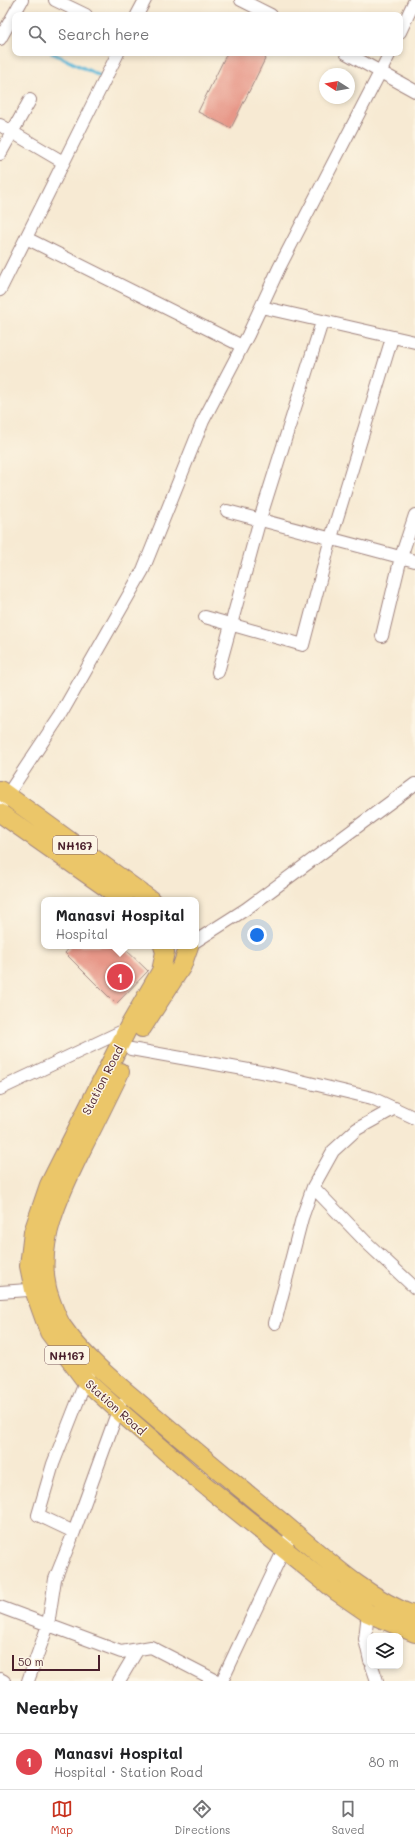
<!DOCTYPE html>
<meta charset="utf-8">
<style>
:root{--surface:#fff;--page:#f6f6f6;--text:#202124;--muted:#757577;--line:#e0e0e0;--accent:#c8321e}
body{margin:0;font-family:Mali,sans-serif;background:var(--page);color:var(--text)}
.controls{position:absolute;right:12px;bottom:12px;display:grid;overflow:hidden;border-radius:8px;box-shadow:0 2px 6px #0003}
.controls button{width:36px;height:36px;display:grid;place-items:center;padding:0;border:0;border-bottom:1px solid var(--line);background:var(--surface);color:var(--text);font:20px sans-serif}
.compass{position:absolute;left:319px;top:68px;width:36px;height:36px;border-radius:50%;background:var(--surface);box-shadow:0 2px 6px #0003;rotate:281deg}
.scale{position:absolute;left:12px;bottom:10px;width:88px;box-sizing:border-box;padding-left:4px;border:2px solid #4a1f2b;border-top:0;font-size:11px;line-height:14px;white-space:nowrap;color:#4a1f2b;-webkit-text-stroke:3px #fcf5e5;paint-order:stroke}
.you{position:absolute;left:257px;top:935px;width:14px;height:14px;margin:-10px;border:3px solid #fff;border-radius:50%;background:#1a73e8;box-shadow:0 0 0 6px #1a73e833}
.badge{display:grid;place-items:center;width:26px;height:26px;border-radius:50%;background:var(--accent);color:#fff;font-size:13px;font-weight:700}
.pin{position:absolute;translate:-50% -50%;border:2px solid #fff;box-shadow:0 1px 4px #0006}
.popup{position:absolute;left:41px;top:897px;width:158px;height:52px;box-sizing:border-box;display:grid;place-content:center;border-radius:8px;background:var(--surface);filter:drop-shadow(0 1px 3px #0005);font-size:13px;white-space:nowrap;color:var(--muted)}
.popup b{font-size:15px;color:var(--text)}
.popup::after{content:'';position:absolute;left:50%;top:100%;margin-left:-8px;border:8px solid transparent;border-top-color:var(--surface)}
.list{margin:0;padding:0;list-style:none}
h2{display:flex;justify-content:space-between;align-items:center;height:52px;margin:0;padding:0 16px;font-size:17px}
h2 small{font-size:13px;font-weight:400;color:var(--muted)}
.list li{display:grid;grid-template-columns:26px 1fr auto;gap:12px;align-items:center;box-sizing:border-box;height:56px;padding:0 16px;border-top:1px solid var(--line)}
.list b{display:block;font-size:15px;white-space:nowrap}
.list p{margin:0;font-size:13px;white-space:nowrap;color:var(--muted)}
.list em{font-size:13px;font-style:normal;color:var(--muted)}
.icon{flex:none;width:22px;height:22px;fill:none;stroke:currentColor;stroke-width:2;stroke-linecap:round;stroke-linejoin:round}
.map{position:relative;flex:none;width:415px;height:1681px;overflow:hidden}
.search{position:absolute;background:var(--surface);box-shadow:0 2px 6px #0003;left:12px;right:12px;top:12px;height:44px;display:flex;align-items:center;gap:10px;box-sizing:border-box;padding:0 14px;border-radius:8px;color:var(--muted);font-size:15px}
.sheet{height:108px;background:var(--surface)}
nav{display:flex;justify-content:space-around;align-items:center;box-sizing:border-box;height:56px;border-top:1px solid var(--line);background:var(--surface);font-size:11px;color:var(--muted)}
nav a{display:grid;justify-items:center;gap:2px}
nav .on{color:var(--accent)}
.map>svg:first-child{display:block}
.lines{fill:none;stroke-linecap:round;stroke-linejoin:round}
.stream{stroke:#5bb8d9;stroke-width:3.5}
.building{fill:#e79788}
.minor-casing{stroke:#a0847f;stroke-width:14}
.highway-casing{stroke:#a0847f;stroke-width:20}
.minor{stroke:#fff;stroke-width:12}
.highway{stroke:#ebc669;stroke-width:18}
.labels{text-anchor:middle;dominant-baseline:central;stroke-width:3;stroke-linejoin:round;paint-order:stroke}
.shield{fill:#fcf5e5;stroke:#7f5f63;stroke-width:1}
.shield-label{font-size:11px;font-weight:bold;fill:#4a1f2b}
.street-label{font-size:12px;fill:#4a1f2b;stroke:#fcf5e5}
</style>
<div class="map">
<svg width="415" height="1681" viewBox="0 0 415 1681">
<rect width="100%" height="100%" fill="#fcf5e5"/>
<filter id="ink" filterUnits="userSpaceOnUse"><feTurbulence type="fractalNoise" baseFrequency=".025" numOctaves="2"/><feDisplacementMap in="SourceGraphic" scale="8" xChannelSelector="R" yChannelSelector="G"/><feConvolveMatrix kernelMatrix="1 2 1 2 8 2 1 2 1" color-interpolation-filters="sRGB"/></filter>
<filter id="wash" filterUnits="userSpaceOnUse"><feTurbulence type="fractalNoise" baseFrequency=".012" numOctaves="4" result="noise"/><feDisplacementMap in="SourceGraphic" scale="16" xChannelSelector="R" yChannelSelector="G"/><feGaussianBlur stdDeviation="0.9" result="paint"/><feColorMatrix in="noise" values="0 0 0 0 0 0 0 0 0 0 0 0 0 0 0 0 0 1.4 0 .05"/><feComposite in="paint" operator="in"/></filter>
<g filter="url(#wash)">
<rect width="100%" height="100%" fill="#f7ead3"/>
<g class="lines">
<path class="stream" d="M52,53l50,24"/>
</g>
<g id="blocks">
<path class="building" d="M227,53h41l-37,75 -33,-16z
M71,946h51l26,25 -32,33 -51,-51z"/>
</g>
</g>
<g filter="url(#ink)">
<use href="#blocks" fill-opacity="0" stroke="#a0847f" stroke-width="1"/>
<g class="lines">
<g class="minor-casing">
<path id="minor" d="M55,0l31,15
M241,0l30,15
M137,15l8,-15
M400,32l15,-32
M0,39l22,-39
M346,53l69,38
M0,125l63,37
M0,154l30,-54
M26,238l216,108
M0,290l118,-237
M261,307l154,35
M227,511l188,50
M205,617l98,28 28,-107 61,-200
M382,636l19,-79 14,-42
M218,672l42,-153 62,-197
M0,806l61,-92 82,-144 60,-149 45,-86 31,-67 111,-215
M196,941l50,-32 169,-125
M131,1049l141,25 100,24 43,20
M0,1089l129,-61
M313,1187l54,56 48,45
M0,1292l42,-3
M275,1323l27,-105 11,-31 20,-36 24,-22 38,-21
M74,1532l-36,-17 15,-51 35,-89
M0,1607l121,45 30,-5 66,34
M368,1613l-3,26 5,22
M372,1666l5,15
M0,1679l4,2
M28,1681l20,-56 7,-46 19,-47 46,-127
M119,1681l19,-32
M222,1681l71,-151"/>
</g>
<g class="highway-casing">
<path id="highway" d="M0,790l151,110
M0,813l124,87
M163,946l2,6 -4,19 -33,57 -79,157 -16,47 -4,34 5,24 15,42 36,48 33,30 78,68 140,113 32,22 47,20
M142,1028l40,-62 7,-20
M120,1072c-12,25 -24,49 -36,73 -21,43 -48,94 -37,143 2,9 10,30 15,38 22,32 54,57 83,82 42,36 84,71 127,106 46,37 87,81 143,102"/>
</g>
<use href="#minor" class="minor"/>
<use href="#highway" class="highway"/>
</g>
</g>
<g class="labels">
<g class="shield">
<rect x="53" y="836" width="44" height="18" rx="3"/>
<rect x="45" y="1346" width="44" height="18" rx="3"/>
</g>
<g class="shield-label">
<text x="75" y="845">NH167</text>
<text x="67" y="1355">NH167</text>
</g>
<g class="street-label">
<text transform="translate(102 1080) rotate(-63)">Station Road</text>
<text transform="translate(116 1407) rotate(42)">Station Road</text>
</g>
</g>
</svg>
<div class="controls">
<button><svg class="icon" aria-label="layers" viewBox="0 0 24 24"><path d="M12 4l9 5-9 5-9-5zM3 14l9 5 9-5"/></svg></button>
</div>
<svg class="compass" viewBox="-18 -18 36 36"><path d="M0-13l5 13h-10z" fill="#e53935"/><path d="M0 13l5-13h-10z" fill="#757577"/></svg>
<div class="scale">50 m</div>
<div class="you"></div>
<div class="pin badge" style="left:120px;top:977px;background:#e0444e">1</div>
<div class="popup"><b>Manasvi Hospital</b>Hospital</div>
<div class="search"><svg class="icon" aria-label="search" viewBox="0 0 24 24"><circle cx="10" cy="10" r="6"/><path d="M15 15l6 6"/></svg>Search here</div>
</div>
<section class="sheet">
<h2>Nearby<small></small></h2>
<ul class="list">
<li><span class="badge" style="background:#e0444e">1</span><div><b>Manasvi Hospital</b><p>Hospital · Station Road</p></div><em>80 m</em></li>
</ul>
</section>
<nav>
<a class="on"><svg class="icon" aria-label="map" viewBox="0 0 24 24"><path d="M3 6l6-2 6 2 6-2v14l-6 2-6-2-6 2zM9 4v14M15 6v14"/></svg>Map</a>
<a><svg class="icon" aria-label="directions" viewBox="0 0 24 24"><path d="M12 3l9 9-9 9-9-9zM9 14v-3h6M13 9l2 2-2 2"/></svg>Directions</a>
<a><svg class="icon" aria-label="saved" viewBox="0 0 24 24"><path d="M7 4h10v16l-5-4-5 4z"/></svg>Saved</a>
</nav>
